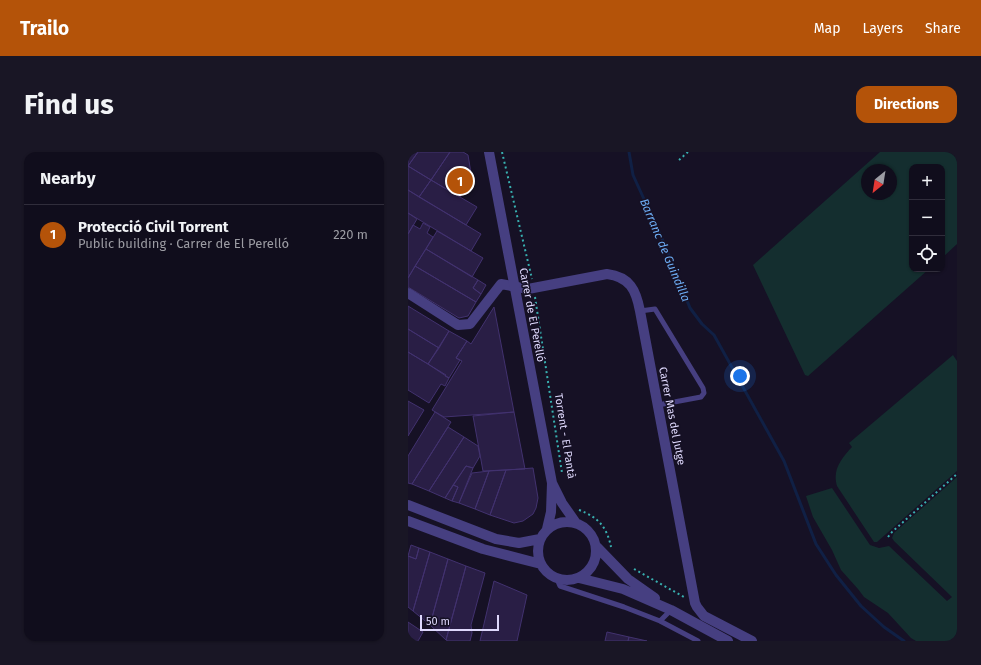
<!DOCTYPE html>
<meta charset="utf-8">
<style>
:root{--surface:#100d1c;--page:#191625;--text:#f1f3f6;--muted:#9c9ca3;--line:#302d3b;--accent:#b45309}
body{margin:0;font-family:"Fira Sans",sans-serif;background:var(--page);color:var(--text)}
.controls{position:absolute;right:12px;top:12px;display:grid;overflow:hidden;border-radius:8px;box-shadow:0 1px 3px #0004}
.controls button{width:36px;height:36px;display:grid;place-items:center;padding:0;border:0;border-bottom:1px solid var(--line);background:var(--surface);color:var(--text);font:20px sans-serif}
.compass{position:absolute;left:453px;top:12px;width:36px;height:36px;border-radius:50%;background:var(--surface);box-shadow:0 1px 3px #0004;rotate:210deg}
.scale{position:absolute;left:12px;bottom:10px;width:79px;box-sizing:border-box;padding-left:4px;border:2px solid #ded8fc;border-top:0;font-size:11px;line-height:14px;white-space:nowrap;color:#ded8fc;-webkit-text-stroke:3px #161125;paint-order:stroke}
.you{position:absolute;left:332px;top:224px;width:14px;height:14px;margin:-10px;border:3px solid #fff;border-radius:50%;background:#1a73e8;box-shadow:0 0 0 6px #1a73e833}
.badge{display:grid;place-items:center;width:26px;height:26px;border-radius:50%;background:var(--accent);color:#fff;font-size:13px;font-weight:700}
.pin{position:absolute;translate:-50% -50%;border:2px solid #fff;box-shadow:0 1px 4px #0006}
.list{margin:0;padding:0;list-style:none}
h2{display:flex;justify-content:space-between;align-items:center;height:52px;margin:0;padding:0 16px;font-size:17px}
h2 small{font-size:13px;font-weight:400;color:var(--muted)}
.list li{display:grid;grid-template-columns:26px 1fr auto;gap:12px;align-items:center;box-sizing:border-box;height:60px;padding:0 16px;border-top:1px solid var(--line)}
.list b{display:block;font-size:15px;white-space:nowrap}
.list p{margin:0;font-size:13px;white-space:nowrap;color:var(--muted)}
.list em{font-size:13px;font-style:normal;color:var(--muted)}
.icon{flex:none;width:22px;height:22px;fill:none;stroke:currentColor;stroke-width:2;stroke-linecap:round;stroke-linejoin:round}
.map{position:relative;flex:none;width:549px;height:489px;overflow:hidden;border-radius:12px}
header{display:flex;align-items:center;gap:24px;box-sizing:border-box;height:56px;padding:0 20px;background:var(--accent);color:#fff}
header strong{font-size:19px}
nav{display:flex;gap:22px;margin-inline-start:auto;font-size:14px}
.intro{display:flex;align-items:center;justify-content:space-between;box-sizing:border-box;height:96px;padding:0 24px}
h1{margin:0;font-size:28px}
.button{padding:10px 18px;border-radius:12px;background:var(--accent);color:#fff;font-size:14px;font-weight:700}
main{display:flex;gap:24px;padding:0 24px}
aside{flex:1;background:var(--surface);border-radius:12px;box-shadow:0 1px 3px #0004}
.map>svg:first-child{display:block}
.green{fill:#142e2f;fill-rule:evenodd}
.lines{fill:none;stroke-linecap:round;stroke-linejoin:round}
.stream{stroke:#102045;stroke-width:3}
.building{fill:#291e45;stroke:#42326f}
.path{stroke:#38b0b0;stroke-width:2;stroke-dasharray:2 3;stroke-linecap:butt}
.service{stroke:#463f81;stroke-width:5}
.minor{stroke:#463f81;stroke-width:10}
.tertiary{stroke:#463f81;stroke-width:10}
.labels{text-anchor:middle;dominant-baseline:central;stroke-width:3;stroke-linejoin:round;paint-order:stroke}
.street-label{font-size:11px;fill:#ded8fc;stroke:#161125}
.water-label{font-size:12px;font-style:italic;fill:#6dadf5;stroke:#161125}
</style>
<header>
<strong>Trailo</strong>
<nav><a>Map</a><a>Layers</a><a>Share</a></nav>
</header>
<div class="intro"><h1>Find us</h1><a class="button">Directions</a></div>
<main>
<aside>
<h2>Nearby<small></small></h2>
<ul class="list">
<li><span class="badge">1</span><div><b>Protecció Civil Torrent</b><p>Public building · Carrer de El Perelló</p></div><em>220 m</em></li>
</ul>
</aside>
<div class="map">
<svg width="549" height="489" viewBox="0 0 549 489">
<rect width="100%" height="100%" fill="#161125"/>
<path class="green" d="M472,0h77v92l-15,14v-91h-30v102h17l-121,107 -3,-1 -52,-110zM459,18h24v24h-24z
M545,203l4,6v110l-80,71h-3l-37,-56c-5,-17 5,-28 15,-39l-3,-4z
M549,325v164h-41l-5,-3 -23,-25 -24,-16 -6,-8 -17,-19 -9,-20 -19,-33 -7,-21 26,-8 38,57 9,3 10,-2 58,55 5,-4 -58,-56 -2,-3 2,-5z"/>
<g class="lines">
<path class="stream" d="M221,0l4,23 31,68 26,65 12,16 12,11 70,126 32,83 20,31 25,31 23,21 20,14"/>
</g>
<path class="building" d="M0,0h10l-10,14z
M10,0h32l-19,28 -23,-14z
M42,0h13l5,3 4,24 -12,18 -29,-17z
M0,14l23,14 -12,17 -11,-7z
M23,28l46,27 -11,18 -47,-28z
M0,38l73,44 -10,17 -63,-38z
M0,61l9,6 -9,15z
M15,71l7,4 -3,6 6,4 -25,41v-44l5,-9 7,4z
M29,79l46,27 -11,19 -46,-28z
M18,97l52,31 -5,8 8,6 -5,8 -61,-36z
M7,114l61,36 -8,14 -9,2 -51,-31v-9z
M70,128l8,5 -5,9 -8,-6z
M0,154l41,25 -10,17 -31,-19z
M86,155l20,105 -70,5 -12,-7 30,-49 -6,-3 11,-17 4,3z
M0,177l31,19 -11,16 -20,-12z
M41,179l18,10 -11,17 4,2 -11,18 -21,-14z
M0,200l38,23 -1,1 4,2 -4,8 -4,-2 -12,19 -21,-13z
M0,249l16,9 -16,26z
M27,260l16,10 -39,62 -4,-1v-27z
M106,260l11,57 -42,2 -10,-55z
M40,275l16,10 -35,54 -17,-7z
M56,285l14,9 2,10 -7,12 -7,-2 -21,32 -16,-7z
M58,314l7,2 -14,35 -7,-2 6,-14 -5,-2z
M125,316l5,30 -2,10 -3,6 -10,7 -9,2 -24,-8 16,-45z
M98,318l-16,45 -15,-6 14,-38z
M81,319l-14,38 -16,-6 13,-30z
M45,333l5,2 -6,14 -7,-3z
M3,393l8,3 -3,11 -8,-3z
M11,396l11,4 -17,59 -5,-4v-51l8,3z
M22,400l18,7 -18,66 -17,-14z
M40,407l18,7 -20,74 -16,-15z
M58,414l19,7 -14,52 1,8 -2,8h-22l-2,-1z
M86,429l33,14 -10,46h-37z
M0,470l15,10 -5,9h-10z
M199,480l22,5 -1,4h-23z
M221,485l18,4h-19z"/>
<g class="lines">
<path class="path" d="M94,0l30,127
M271,8l9,-8
M127,145l27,176
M171,358c19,7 28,17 32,37
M480,385l4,-5 65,-58
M226,417l50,28"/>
<path class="service" d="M232,159l15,-2 48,79 1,5 -3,4 -43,8
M149,427l3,7 64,21 36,14 38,20
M252,469l11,-11"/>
<path class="minor" d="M0,141l50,32 12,-1 31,-40 27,5 79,-15c23,3 29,16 33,37l55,292 2,4 7,9 48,25"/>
<path class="tertiary" d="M81,0l63,331 -1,29 -4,17
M144,331l10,20 14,20
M0,353l88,34 23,4 21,-4
M0,369l75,28 58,15
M130 399a29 29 0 1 1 58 0a29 29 0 1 1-58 0Z
M189,395l31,32 27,19
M171,426l44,11 48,21 57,31"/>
</g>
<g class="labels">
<g class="street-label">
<text transform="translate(124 163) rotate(79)">Carrer de El Perelló</text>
<text transform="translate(264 264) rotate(79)">Carrer Mas del Jutge</text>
<text transform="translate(157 284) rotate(81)">Torrent - El Pantà</text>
</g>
<g class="water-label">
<text transform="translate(257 98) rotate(67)">Barranc de Guindilla</text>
</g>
</g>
</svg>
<div class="controls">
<button>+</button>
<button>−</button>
<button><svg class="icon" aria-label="locate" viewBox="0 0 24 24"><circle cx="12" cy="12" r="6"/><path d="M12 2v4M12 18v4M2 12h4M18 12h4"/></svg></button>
</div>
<svg class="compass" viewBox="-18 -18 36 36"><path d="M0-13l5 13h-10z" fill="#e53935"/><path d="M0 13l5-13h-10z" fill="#9c9ca3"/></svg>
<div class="scale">50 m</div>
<div class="you"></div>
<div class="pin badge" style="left:52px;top:29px">1</div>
</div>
</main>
